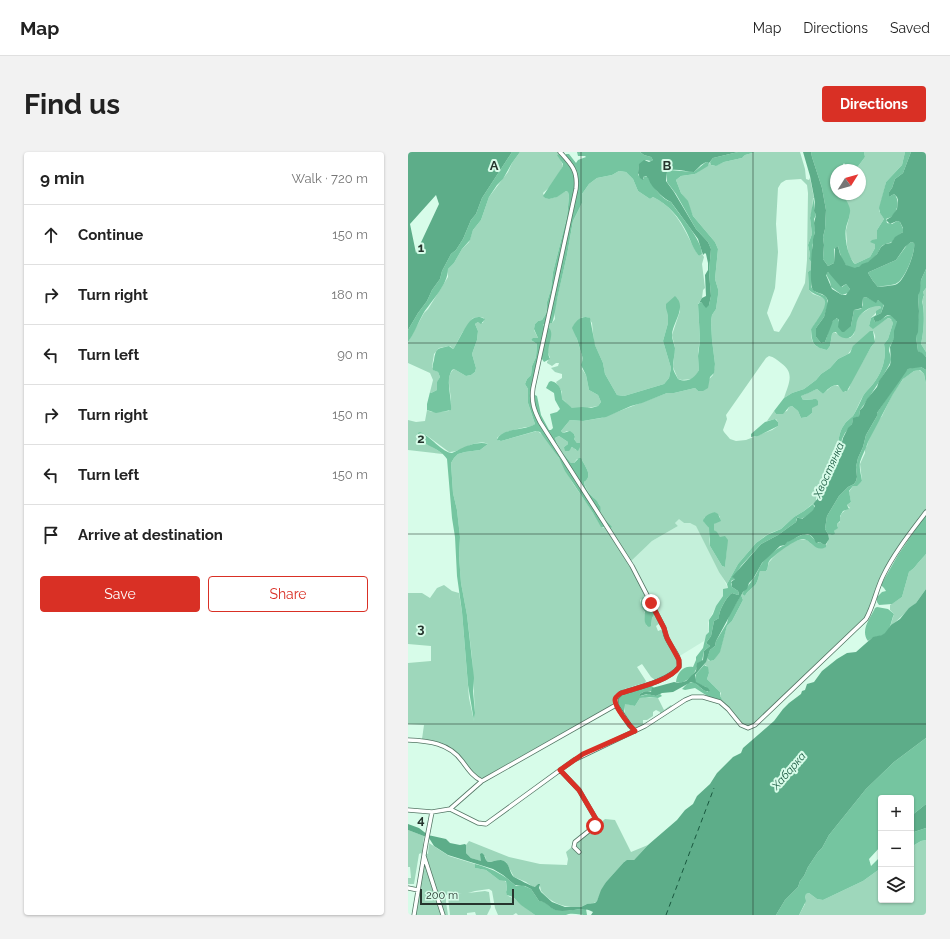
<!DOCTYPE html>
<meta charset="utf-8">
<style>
:root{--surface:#fff;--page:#f2f2f2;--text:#222;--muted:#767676;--line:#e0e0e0;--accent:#d93025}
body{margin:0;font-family:Raleway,sans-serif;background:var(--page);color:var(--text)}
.controls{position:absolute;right:12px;bottom:12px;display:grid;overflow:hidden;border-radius:4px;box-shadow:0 1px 3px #0004}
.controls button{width:36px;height:36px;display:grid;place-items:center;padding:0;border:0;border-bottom:1px solid var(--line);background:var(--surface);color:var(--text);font:20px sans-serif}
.compass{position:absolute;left:422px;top:12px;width:36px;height:36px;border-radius:50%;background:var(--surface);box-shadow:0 1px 3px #0004;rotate:53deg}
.scale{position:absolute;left:12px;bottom:10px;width:94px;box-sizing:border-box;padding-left:4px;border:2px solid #27352e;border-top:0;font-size:11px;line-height:14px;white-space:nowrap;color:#27352e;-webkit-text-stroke:3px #d7fce9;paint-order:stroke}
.stop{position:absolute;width:12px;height:12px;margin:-9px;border:3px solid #d93025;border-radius:50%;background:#fff}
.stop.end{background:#d93025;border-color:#fff;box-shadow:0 1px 4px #0008}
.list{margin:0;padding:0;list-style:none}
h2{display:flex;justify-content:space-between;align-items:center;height:52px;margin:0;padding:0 16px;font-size:17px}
h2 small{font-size:13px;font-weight:400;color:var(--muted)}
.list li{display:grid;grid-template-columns:26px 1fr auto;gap:12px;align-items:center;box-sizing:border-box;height:60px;padding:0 16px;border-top:1px solid var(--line)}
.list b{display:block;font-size:15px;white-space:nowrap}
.list em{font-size:13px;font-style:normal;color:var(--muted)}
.actions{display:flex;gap:8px;padding:12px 16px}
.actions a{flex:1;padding:9px 0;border:1px solid var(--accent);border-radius:4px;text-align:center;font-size:14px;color:var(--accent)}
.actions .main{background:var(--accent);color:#fff}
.icon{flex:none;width:22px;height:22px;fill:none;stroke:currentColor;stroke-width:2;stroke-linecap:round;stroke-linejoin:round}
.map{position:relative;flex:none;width:518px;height:763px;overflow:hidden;border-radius:4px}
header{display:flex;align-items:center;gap:24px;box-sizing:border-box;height:56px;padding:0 20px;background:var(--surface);border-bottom:1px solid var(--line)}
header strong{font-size:19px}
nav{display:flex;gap:22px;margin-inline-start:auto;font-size:14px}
.intro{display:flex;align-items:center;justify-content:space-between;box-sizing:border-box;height:96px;padding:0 24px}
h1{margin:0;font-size:28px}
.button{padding:10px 18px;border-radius:4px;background:var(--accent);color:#fff;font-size:14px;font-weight:700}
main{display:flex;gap:24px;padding:0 24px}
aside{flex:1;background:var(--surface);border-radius:4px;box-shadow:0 1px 3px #0004}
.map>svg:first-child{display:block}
.built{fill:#c4f0da}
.green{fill:#9ed7bb;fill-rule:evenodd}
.forest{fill:#75c5a0}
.water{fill:#5dad89;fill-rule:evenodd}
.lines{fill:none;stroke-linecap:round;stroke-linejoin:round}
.ferry{stroke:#19583f;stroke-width:1;stroke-dasharray:5 4;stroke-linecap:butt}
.street-casing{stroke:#547665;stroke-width:5}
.street{stroke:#fff;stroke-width:3.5}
.route{stroke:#d93025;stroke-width:5}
.grid{fill:none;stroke:#27352e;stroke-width:1;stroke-opacity:0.55}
.labels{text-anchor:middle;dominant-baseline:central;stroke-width:4;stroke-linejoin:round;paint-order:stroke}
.water-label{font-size:11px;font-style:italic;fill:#19583f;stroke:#d7fce9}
.grid-label{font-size:13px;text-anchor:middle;font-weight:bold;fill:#27352e;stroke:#d7fce9;stroke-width:4;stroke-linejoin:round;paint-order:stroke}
</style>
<header>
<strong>Map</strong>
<nav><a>Map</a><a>Directions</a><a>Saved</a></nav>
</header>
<div class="intro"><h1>Find us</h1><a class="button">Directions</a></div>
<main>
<aside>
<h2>9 min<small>Walk · 720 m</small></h2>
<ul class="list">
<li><svg class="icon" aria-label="ahead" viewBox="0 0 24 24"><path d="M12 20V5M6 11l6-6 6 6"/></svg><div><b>Continue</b></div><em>150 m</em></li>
<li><svg class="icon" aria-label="right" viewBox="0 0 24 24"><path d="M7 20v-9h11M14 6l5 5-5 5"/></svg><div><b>Turn right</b></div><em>180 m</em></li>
<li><svg class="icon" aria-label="left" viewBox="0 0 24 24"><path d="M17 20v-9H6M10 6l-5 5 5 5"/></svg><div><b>Turn left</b></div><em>90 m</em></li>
<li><svg class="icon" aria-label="right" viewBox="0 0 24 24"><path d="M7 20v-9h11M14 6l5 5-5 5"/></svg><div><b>Turn right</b></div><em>150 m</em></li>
<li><svg class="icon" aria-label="left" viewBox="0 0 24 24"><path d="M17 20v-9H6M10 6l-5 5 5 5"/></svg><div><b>Turn left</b></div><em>150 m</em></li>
<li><svg class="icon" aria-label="arrive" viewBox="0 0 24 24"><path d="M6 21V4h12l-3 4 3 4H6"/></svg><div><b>Arrive at destination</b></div></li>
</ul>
<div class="actions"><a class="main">Save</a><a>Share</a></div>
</aside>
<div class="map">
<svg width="518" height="763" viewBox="0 0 518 763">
<rect width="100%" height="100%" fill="#d7fce9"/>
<path class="built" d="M269,367h3l4,4h6l6,2 32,63 -5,2v6l-7,10 -6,12 -2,5 1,8 -5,10 -26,16 -48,-96 22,-20 26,-15 -3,-3z"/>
<path class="green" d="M112,0h38l5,14 -11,19 -9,8 2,5c9,2 14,-3 21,-7l2,1 1,4 -2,21 -14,55 -2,17 -4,13v10l-5,8 -4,1 -3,3 -1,6 4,8h-4l-3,2 6,4 -1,13 -4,9 -1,9 -4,4 -2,5 3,5v14l7,21c-4,4 -8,2 -13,4 -8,2 -20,4 -25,10l2,3h2l36,-10c13,6 29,41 37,54 6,9 13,18 19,28 4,5 6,11 10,15h3l25,39 16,31 -3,-1 -4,3c1,6 3,9 5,13 1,5 -1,8 2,13h4l1,-8 3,-5 5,10 -4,3 2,5 5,-2c7,24 31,40 -8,51l-4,-3 -9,-13 -5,3 9,14 -1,2c-7,2 -24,6 -29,11 -3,3 -2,8 -4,12l-126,72c-16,2 -24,-21 -35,-29 -9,-7 -19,-8 -29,-10l2,-14 -16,-1v-61l23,-2v-15l-23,-2v-51h14l8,5 7,-10 7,-3 8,6 7,2 3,19 7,86 5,23 1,-8 -3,-55 -5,-43 -6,-32 -2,-27 1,-19 -3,-27 -4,-17 -2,-30 3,-5 4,-4 7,-2 15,-2 8,-6c-14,-6 -26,9 -39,8l-23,-17 -7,1c7,10 16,11 24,18l-35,-4v-30l8,2 9,-1 2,-11c7,4 14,1 22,1 7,-12 -7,-32 5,-42l12,7 5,-1 4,-3 1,-4 -4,-14 5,-14 1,-9 -3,-7 3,-2 4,1h1l1,-5 -4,-1 -7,1 -11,15 -8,15 -1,1 -3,-3 -11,2 -5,6 -2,13 2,3 4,2 2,5 -3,6v7l-6,3 -1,-1 3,-12 -3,-7 -22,-10v-21l16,-29 4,-4 20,-32v-8l6,-6 8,-14 7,-7 4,-12 8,-10 8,-23 19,-25 4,-9z
M348,0h44l5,17 1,10 3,1 1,-2 4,20h-1l-1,13 -2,7 2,16 -4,11 2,9 -1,5 3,4v8l-2,-1 -2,2 1,18 4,4 11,4c6,10 -8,24 -13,31 0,13 2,18 16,21l3,-4 2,-12 2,-2 9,5 7,1 4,-4 3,-15 4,-5 12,-8h7l1,2c-4,3 -6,6 -10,10l-2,8 4,2 15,-10 4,2 1,3 -5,16 -4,5c3,14 -2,29 -11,40 -3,4 -8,8 -10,12 -4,7 -6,13 -10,20 -3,3 -7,5 -9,9 -6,8 -5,17 -7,26l-21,42v8l-12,10 -10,6 -13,12 -13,5 -12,9 -18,21 -11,20 -8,-12 -23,-46 -6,-3h-6l-5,-4 -4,4 3,3 -26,15 -21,20h-1l-22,-33c-1,-6 -5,-9 -7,-15 -2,-3 0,-6 -2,-9 -6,-7 -13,-12 -15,-22 9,-6 2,-14 -2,-22l-5,-1 -3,4h-3l-13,-16 -3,-9 4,-2 9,6v2l-4,3 6,2 3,-2 3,3 4,-4v-3h-3l-3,-4 1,-2 -1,-3 -7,-3 -4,2 -2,-2 9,-11 13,1 18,-3 66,-25h7l21,-5 3,3 15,-16 2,-11 -3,-24 -1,-19 1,-6 4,-6 2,-14v-6l-3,-10 3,-30 -3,-7 -22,-26 -6,-15 -6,-8 -5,-13 5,-4 14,-2 14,-10 1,-2 1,3 4,1 9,-4 18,-4 3,-3zM393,27l6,6 1,8 -1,67 -2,23 -15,32 -11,17 -5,-1 -7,-18 8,-25 3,-36 -2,-28 2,-36 3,-5 5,-3zM465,179c4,6 2,12 -2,16l-20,35 -2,7 -4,3c-11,-11 -11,-7 -22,2l-6,-5c-3,1 -14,6 -16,7l2,4 10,-1v7l-2,2 1,5 -5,4 -6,1 -3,-7 -6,-5 -3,1 -2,4 -11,3 -2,-3 -7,10 9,-2 2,3v4l-6,4 -26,10 -10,1 -6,-2 -6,-7 -1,-2 4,-11 -1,-4 40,-57 3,-2c5,1 8,4 12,7 14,10 8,20 3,35l8,-5 12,-4 12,-9 5,-6 9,-6 8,-9 10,-5 3,-4zM307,360l5,5 -6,7v6l13,16 -2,21 -3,-1 -12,-20 -1,-7 1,-9 -3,-6 -3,-2v-4z
M456,0h41l-3,13 -16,17 -7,29 5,8 -7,11 1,8 -2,2 -1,8 -5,9 -15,7 -6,-8 -2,-11 -1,-15 4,-16 -5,-18v-2h15v-24h-7l3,-1 9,-12z
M211,19l7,1 7,7 5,12 12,8 3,-2c24,11 32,35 44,56l2,3 3,-2 2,3 -2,7 3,24 -2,2 -1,8 -4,6 2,36 -2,12 1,18 -3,6 -4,3 -10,1 -4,-1 -5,-12 2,-19 -3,-13 8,-24 -1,-8 -2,-5 -9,17v8l-5,18 8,27 -2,10 -5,6 -40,12 -7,-1 -12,-21 -2,-11 -9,-20 -2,-20 -4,-6h-6l-9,9 10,33 -1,10 4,6 3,15 9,5 3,7 -3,4c-6,1 -20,5 -26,2 -4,-1 -6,-7 -10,-9v-7l-6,-10 6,-4v-4l-7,-2 -4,-4 7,-2 1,-3h-3l-4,3 -5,-3v-1l3,-4 -3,-8 4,-16 -3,-6v-5h4l3,-4 -1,-7 13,-57 6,-34 9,-18v-9l7,-10 8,-6 15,-3z
M518,136v64l-5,-8c3,-12 4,-33 1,-44l2,-4 -1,-4z
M511,218l5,4 2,10v126l-38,54 -23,54 -111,107 -7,2 -5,-3 -21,-23 1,-2 -2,-3 1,-3 -14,-14 2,-6 -3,-8h-2l3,-7 2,3 5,-1 6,-10 7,-24 5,-5 11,-21 -2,-5 1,-1 3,2c2,-5 8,-8 11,-12 2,-4 3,-8 4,-13h6c3,-3 1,-8 5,-11 8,-9 23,-23 36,-20 8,7 6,6 17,8 3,-3 5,-9 4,-14l4,1 2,-4 4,-4 -1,-3 3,-2c-1,-8 3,-11 10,-14l-3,-3 4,-3 -2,-10 4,-6h3l6,-5 -2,-17 5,-11v-5l2,-2 1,-4 10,-21 4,-5 11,-23 11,-15 10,-7z
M518,402v35l-10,14 -26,24 4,-13 -4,-4v-5l12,-8 7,-25 5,-4 4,-5z
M237,545l13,1 6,12 7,-5 1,1 -12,10v-4l-4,-2 -3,2v4l-6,4h-4v5c-12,9 -15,-4 -21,-13l2,1 1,-2 -1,-7h3l8,2 5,-8z
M197,667l10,1 16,32 17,-7 -14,15 -9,1 -19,21 -9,19c-3,3 -5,2 -9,3 -3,0 -5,3 -8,3 -16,1 -29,-4 -39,-16l-1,-5 -2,-2 -2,3h-3l-7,-5 -12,-5 -8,-15 -6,-2 -12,2 -2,-2 -1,-4h-4l1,5h-2l-9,-3 -5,-5v-8l3,-4 40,16 31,7 27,1 1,-6 -2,-7z
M0,678l16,6 -2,19 -1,-2 -2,1 -5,30h-6v-6h3l-1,-11h-2z
M518,688v75h-127l6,-11v-6l1,-4 3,-1 8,6 6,1 40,-19 18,-13v32h30v-53l10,-6z
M21,691l20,13 26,8v4l11,2 13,10h5l2,2 1,7 -1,3 2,4c10,3 18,13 27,19h-17l-2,-2 -3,2h-15l-3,-7 -3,-17 -3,-2 -14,2 -7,2 17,-2 4,1 2,15 -4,8h-11l-1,-3 -8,1v2h-17l-2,-18 6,-3h8l-12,-1 -4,2v7l2,13h-5l-18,-62 3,1z
M16,706l18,57h-28z"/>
<path class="forest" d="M104,0h8l-8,11 -9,16 -6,6 -8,12 -8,23 -8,10 -3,10 -8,9 -8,14 -6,6c0,16 -17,32 -25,45 -5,9 -9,20 -15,28v-12l10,-17 9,-12 5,-11 8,-11 2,-8 9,-17 5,-4 7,-11 8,-19 5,-6 6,-16z
M169,0h63l4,3 7,2 2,3 -2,1 -5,-1 -7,5 -1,10 6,4v-3l4,1c4,8 13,22 23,25 8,13 31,37 31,52l-3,2c-6,-7 -8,-15 -12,-23 -7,-15 -19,-29 -34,-36l-3,2 -12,-8 -5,-12 -7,-7 -7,-1 -7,4 -15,3 -8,6 -7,10v9l-9,18 -6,34 -9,40c-1,4 -4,25 -6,28h-6l-3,2c2,1 4,2 6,3 7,7 -5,20 1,31l-6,3 -2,-3h-1l-8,35 4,2 4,19 8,15h2l2,-2 -3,-14 7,-2 3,-3 -5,-9 -1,-7 -8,-5 3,-6 2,-1c9,2 11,10 11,18l10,9 10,-1 9,1 7,-2 3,-4 -3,-7 -9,-5 -3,-15 -5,-10 2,-6 -6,-20 -5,-11c4,-8 10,-13 18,-10l5,27 8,18 2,11 12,21 7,1 40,-12 5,-6 2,-10 -8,-27 5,-18v-8l-2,-7v-4l9,-8c13,11 -3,27 -3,39 0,4 2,9 3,13 0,6 -2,12 -2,19 0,4 3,8 5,12 9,4 16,0 21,-9l-1,-14 2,-16 -2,-36 3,-2 2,2 6,1 2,-9 -2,-24 2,-23 -3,-7 -12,-13 -20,-35 -9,-12v-10l2,-2 25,2 12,-10 3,1 -1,3 -13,8 -14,2 -5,4 5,13 7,8 5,15 22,26 3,7 -3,30 3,10v6l-2,14 -4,6 -1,6 1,19 3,24 -1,9 -4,4 -2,11 -5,3h-5l-3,-3 -21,5h-7l-25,10 -11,3 -25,11 -23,4 -13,-1 -9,11 2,2 7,-2 4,3 1,3 -1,2 3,4h3v4l-2,4 -6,-4 -3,4h-4l-1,-4 4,-3v-2l-9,-6 -4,2 3,9 13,16h3l5,-5h2l1,2c4,8 11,16 2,22 2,13 12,15 16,24 1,2 0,6 1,9 3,5 8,8 11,12l-2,1 -9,-1 -8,-14 -28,-42 -6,-13 -19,-26 -4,-1 -35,10 -4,-1c4,-13 29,-9 38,-16l-7,-21v-14l-3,-5 2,-5 4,-4 1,-9 4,-9 1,-13 -6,-4 2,-2h5l-4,-9 1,-5 3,-3 4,-1 5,-8v-10l4,-13 2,-17 14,-55 2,-21 -1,-4 -2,-1 -9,6 -8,2 -4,-1 -2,-2 20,-30v-2l-6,-9 3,-1 4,4 2,-1v-3h3l7,9 2,-3 8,-3 -1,-1h-7z
M330,0h18l-11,3 -3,3 -18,4 -8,4 -5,-1 -1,-3 3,-4z
M403,0h53l1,5 -9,12 -8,1 -4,-7 -4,7h-4v24h9c0,7 6,12 5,18 0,5 -3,11 -4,16 -2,9 2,30 9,36l15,-7 5,-9v-4l-5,-2 2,-2 5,-1v-9l7,-11 -4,-6 -1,-5 7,-26 16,-17 3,-13h6l-8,21 -8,6 -3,9 -3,4v5l5,-3c6,5 4,18 -3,23 -1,1 -4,1 -5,2l1,4 5,1 5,-3 3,1 4,9 -10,8 -1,2c-4,3 -8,2 -11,5 -3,3 -3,6 -5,8 -6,7 -21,20 -30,12 -6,-5 -7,-14 -9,-20l-4,3v14l-6,3 -5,-7 1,-14 -1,-8 2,-8 1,-19 -4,-22 -10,-31z
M406,45c1,6 -1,13 2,18l-2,4 1,12 -3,18v14l-3,-4 1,-5 -2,-9 4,-11 -2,-16z
M503,90l3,1c2,8 -9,36 -17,40 -4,3 -13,2 -19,4l-5,-6 -5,-8 1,-1 27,-12 11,-15z
M518,117v19l-3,4 1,3 -2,6c3,11 2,31 -1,43l5,8v5l-8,-6 -2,-14 3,-26 -1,-15 3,-16z
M402,118l2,1 -1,16 5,5 9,4 2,3 1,5 -4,13 -8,11v9l5,6 4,-1c4,-8 4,-22 13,-24l1,4 12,4 3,-16 7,-1 2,-4v-7l3,-1 10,5 2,-2 6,4 -3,9 -8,4 2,5c11,-2 15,-15 23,2 -3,5 -2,10 -4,15 -2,4 -5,7 -5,12 1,3 2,6 2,9 0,5 -28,47 -31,50l-1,6 -6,3 -1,5 -7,9 -3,6 -4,22 -12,20 -7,16 -2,2 -1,-6 21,-42c2,-9 1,-18 7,-26 2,-4 6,-6 9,-9 4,-7 7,-13 10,-20 2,-4 7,-8 10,-12 9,-11 14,-26 11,-40l4,-5 5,-16 -2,-4 -3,-1 -15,11 -4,-3 2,-8 5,-3v-4l5,-3 -1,-2c-9,-1 -21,7 -23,15 -1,4 -1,9 -3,12 -4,8 -14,6 -18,-1h-2l-2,2 -2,12 -3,4c-14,-3 -15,-7 -16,-21 3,-5 20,-25 12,-31 -4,-3 -10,-4 -14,-8l-1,-18z
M420,120c6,4 9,10 14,15l4,-3 4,5 -2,4 -6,2 -11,-8 -1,-5 -4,-8z
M72,165l5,2 -4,5 -3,-2 -3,2 3,7 -1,9 -5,14 4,14 -1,4 -4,3 -5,1 -12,-7 -2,1c-7,11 0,27 -1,40l-15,3 -9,-3v-6l3,-12 1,1 6,-3v-8l3,-5 -2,-5 -5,-2c-1,-4 0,-6 1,-10 2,-13 4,-11 15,-14l4,3 1,-1c4,-6 13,-27 20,-30 2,-1 4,-1 6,-1z
M462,179h3l2,11 -4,5 -24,44 -4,1 -5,-7c-6,-1 -11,5 -15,9l-6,-5c-2,1 -15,7 -16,7l2,4 13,-1 2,2v4l-6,3v5l-5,4 -6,1 -3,-7 -6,-5 -3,1 -6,7h-7l-2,-3 10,-13 8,-5 12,-4 12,-9 5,-6 9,-6 8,-9 12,-6 3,-7z
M508,215h5l5,3v14l-2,-10 -4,-4 -6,1 -11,8 -10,15 -25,48c-2,7 -6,13 -8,20 -1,7 1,12 2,19l-5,5h-4l-4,5 2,11 -4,3 2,4 -6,2 -3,5v5l-3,3 1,4 -4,3 1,3 -3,1 -4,-1 -3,-5 2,-13 12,-20 9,-9 6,-3 2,-3 1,-4 -1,-10 2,-9 5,-11 3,-12 11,-19v-3l26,-39 5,-5z
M367,267l3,3v4l-20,10 -7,1v-3l14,-12z
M12,280c9,3 23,21 32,21 3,-1 6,-3 8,-4 8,-4 20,-8 28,-5l-8,6 -15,2 -7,2 -4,4 -3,5 2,30 4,17 3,27 -1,19 2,27 6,32 7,63 -1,13 2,22 -1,8 -6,-36 -6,-73 -5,-36 -2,-39 -3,-19 -5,-59c-8,-13 -26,-12 -29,-26z
M405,352l2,4 -6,7 -8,4 -4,-2 -1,5 -18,13 -17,9 -20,22 -8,12h2v1l-4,2 1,6 6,4 1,3 -1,1 -6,-2c-5,3 -14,19 -13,25l-5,3 -3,15 -5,7 4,3 -6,5 -2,10 -4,2c-2,10 -8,17 -18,20l-4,-1c1,-9 7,-17 17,-15l3,-7v-3l7,-9 3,-13 3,-3v-12l4,-6 3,-8 7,-10v-7l5,-1 -1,-4 11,-20 18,-21 11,-8 14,-6 13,-12 10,-6z
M307,360l3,2 3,7 -7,3v6l3,2 3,5 5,-1 3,4 -3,27 -3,-1 -12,-20 -1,-18 -6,-7c1,-5 7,-8 12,-9z
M518,362v40l-8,9 -4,5 -5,4 -7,25 -10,7 -13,1 -2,-3v-5l5,-5 4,-1 -2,-3 -3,-3 1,-2 16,-28z
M396,382l6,1 8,8 2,-1 4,3 2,-1v3c-10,6 -16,-7 -22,-8 -8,-1 -28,15 -34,21 -3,3 -1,8 -4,11h-6c-1,5 -2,9 -4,13 -3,4 -9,7 -11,12l-3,-2c3,-5 8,-10 11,-15 4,-5 6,-12 10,-17 6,-7 14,-14 22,-17l1,-3z
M333,443l2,5 -11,21 -5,5 -7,26 -6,8 -4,1 -3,-3 3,-8 5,-4 1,-5 11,-18 2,-8z
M235,445l4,1 8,15 -3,5 -1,8 -2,1c-6,-3 -4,-9 -4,-15 -4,-5 -6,-10 -2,-15z
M469,455l11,2 6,5c-3,6 -3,17 -11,21 -7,3 -8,0 -15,6 -8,-11 2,-22 7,-33z
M296,513l4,2 1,6 -2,6 13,13v4l2,3 -1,2 -12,-4 -14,-9 -10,2 -3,-1 6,-6 6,-1 8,7 6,3 -2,-5 -10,-4 -1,-3 1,-6z
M243,533l3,3h-2v3l-9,1 -4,3 2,1 7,-2 8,2 4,-2 2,2 -4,2 -9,-1 -9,1 -5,8 -10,-2 -1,9c-4,-4 -7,-9 -6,-15 4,-6 11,-5 18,-7 5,-1 7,-5 15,-6z
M518,586v66l-15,12v-18h-30v48l-12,13 2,7 10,-10v12l-18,13 -40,19 -6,-1 -8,-6 -3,1 -1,4 1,3 -7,14h-23l9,-15 13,-13 2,-6 4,-5 4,-9 10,-15 4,-4 7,-13 37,-46 28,-27z
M518,676v12l-5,1 -10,6v-14z
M67,712c18,5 28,10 41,22l6,-1 9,4 8,12c8,0 10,7 17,9 10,2 20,-1 30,-1l1,6c-6,0 -16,-3 -21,0h-31l-14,-10 -8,-8 -6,-2 -1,-3 1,-3 -1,-8 -7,-1 -13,-10 -11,-2z"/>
<path class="water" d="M0,0h104l-30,46 -6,16 -5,6 -8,19 -7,11 -5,4 -9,17 -2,8 -8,11 -5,11 -9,12 -10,17zM28,43l3,9 -23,49 -6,-29z
M232,0h98l-25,6 -4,5 -3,-1 -5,3 -7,7c-9,0 -21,-5 -27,0l-1,9 8,11 22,37 12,13 3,7 -2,23 2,24 -2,9 -3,3 -5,-6 -2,1 3,-5 4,-2 -1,-21 3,-5v-7l-2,-9 -1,-1 -2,2 -5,-16 -27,-37c-6,-2 -17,-13 -20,-18 -2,-3 -2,-6 -5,-8h-2l-1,4 -3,-2 -2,-5 1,-9 5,-4 5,2 4,-2 -2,-3 -7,-2z
M395,0h8l1,5 10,31 4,22 -1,19 -2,8 1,8 -1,14 5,7 6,-3 1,-15 3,-2 2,8 6,11 9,3 2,-1h2l3,-3 6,-2 9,-8 4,-7 4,-3 6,-1 4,-6 8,-5v-4l-3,-6 -3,-1 -7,3 -4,-4 5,-3 6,-8 1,-9 -1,-3 -3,-3 -5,3v-5l3,-4 3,-9 8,-6 8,-21h15v117l-5,11 -1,11 -2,5 1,15 -1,21 -2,5 2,14 4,2 4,4v13l-5,-3 -13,2 -31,44v3l-11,19 -3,12 -5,11 -2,9 1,10 -1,4 -2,3 -6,3 -9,9 -12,20 -2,13 3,5 1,5 -3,5 -2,1 -4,-3 -4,1c-7,-18 -19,-4 -29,-1l-2,3 -5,1 -18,17 -9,16 -4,4 -2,6 -4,3 -7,12 -20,37 -1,5 -5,4 -4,12 -11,13 1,7 12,6 2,3c-8,2 -11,-8 -19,-9l-18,10 -11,1 -6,3 -9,-2 -7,2 -1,-1c3,-3 8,-5 12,-3l1,-4 22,-6 5,1 7,-2 10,-10 1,-8 6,-3 1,-9 6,-5 -4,-3 5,-7 3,-15 5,-3c-1,-6 8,-22 13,-25l6,2 1,-1 -1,-3 -6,-4v-3l-1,-2 4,-3 -3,-2 29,-33 17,-9 18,-13 1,-3 -1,-2 6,2c5,-4 11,-7 13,-13l-2,-2 6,-7 7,-16 10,-16 7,-27 5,-10 4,-4 1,-6 6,-2 1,-6 3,-3 4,-8 10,-12 2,-6 11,-16 1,-5 -1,-13 4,-9v-7l3,-9c-12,-15 -10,-1 -22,0l-2,-5 8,-4 3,-8 -6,-5 -2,3 -10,-6 -3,1 -1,10 -8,2 -3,16 -7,6h-2l-4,-5 1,-7 -2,-2 -4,3 -8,21 -4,1 -5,-6v-9l8,-11 4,-16c-3,-10 -13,-6 -16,-13 -2,-4 -1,-39 1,-43v-6l2,-7 -1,-9 2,-8 -2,-4 1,-9 -5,-26zM503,90l3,1c2,8 -9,37 -17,41 -4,2 -14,2 -19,3l-5,-6 -5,-8 1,-1 27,-12 9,-13zM420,120l13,15 5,-3 4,5 -4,6h-4l-10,-6 -6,-14z
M518,437v149l-32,24 -28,27 -37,46 -7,13 -4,4 -10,15 -4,9 -4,5 -2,6 -13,13 -9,15h-185l2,-3c-11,-7 -26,2 -38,-2 -7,-3 -8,-8 -16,-9l-8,-12 -6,-3 -10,-1 -12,-10 -10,-6 -45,-14 -14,-9 -5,-8 -21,-8v-6l11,4 9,7 18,4 4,4 10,2 5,-1 1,1v8l5,5 10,3 -1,-7 2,-1 2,2 2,5 2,2c4,0 8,-2 13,-2 10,2 7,12 13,17 2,1 19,10 21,10l3,-3h2l-1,4 2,4 11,10 13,5h16l6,-3 8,-1 2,-2 4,-11 5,-8 18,-20 3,-2h7l14,-15 29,-25 8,-10 8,-6 4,-8 13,-12 7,-11 16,-16 8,-4 2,-5 31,-27 9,-12 6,-6 12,-9 1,-3 3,-1 2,-6 7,-2 8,-11 15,-12 10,-6 9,-1 17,-15 9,-2 3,-2 6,-8 9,-6 9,-11 7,-5z
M518,652v24l-15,5v-17z"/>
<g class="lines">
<path class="ferry" d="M258,763l48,-127"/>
<g class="street-casing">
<path id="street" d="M208,553l14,21 5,5
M0,588c21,1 41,3 54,21 6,8 11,16 20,20
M152,618l19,20 17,29 1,4 -2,3 -20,16 -1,5 5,5
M42,657l28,14 8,1 88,-64 71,-34 40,-26 7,-3h11l17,5 8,7 13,16 7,3 7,-3 111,-106c8,-14 10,-29 17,-43 11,-23 28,-44 43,-64
M0,658l24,2 18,-3 32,-28 134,-76v-7l5,-5c15,-5 48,-12 58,-26 2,-11 -8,-19 -12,-29 -2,-3 -2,-7 -3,-10l-32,-62 -92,-144c-6,-12 -9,-20 -7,-34l43,-199c2,-18 -4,-24 -16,-37
M16,704l19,59
M0,736l10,2
M6,763l12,-72 6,-31"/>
</g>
<use href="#street" class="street"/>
</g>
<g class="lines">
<path class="route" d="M187,674l2,-3 -1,-4 -17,-29 -19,-20 23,-16 52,-23c-5,-5 -20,-23 -20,-31 0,-3 3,-5 6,-7 15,-5 49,-12 58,-26v-7l-12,-22 -3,-10 -13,-25"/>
</g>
<path class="grid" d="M173,0v763M345,0v763M0,191h518M0,382h518M0,572h518"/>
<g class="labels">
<g class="water-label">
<text transform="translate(421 318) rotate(-66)">Хвостянка</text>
<text transform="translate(381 619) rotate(-49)">Хабарка</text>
</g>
</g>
<g class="grid-label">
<text x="86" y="18">A</text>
<text x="259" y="18">B</text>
<text x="13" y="100">1</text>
<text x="13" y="291">2</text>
<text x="13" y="481">3</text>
<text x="13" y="672">4</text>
</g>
</svg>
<div class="controls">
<button>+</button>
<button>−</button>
<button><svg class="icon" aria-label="layers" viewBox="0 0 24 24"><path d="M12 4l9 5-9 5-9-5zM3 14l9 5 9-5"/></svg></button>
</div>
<svg class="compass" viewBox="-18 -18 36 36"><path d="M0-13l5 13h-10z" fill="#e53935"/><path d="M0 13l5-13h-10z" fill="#767676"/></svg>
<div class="scale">200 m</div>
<div class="stop" style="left:187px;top:674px"></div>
<div class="stop end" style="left:243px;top:451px"></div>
</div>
</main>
